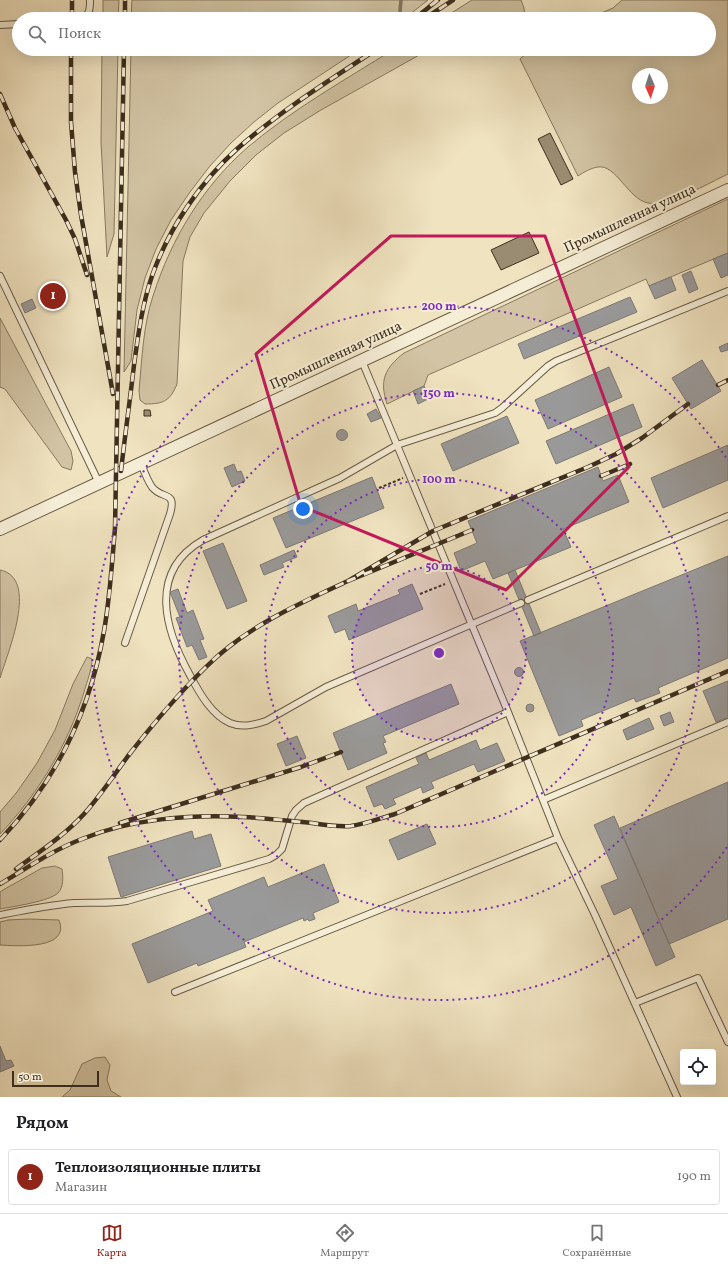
<!DOCTYPE html>
<html lang="ru">
<meta charset="utf-8">
<style>
:root{--surface:#fff;--page:#f2f2f2;--text:#202124;--muted:#757577;--line:#e0e0e0;--accent:#8f2418}
body{margin:0;font-family:Vollkorn,serif;background:var(--page);color:var(--text)}
.controls{position:absolute;right:12px;bottom:12px;display:grid;overflow:hidden;border-radius:4px;box-shadow:0 4px 16px #0002}
.controls button{width:36px;height:36px;display:grid;place-items:center;padding:0;border:0;border-bottom:1px solid var(--line);background:var(--surface);color:var(--text);font:20px sans-serif}
.compass{position:absolute;left:632px;top:68px;width:36px;height:36px;border-radius:50%;background:var(--surface);box-shadow:0 4px 16px #0002;rotate:177deg}
.scale{position:absolute;left:12px;bottom:10px;width:87px;box-sizing:border-box;padding-left:4px;border:2px solid #3d2e1d;border-top:0;font-size:11px;line-height:14px;white-space:nowrap;color:#3d2e1d;-webkit-text-stroke:3px #f5edd6;paint-order:stroke}
.you{position:absolute;left:303px;top:509px;width:14px;height:14px;margin:-10px;border:3px solid #fff;border-radius:50%;background:#1a73e8;box-shadow:0 0 0 6px #1a73e833}
.badge{display:grid;place-items:center;width:26px;height:26px;border-radius:50%;background:var(--accent);color:#fff;font-size:13px;font-weight:700}
.pin{position:absolute;translate:-50% -50%;border:2px solid #fff;box-shadow:0 1px 4px #0006}
.list{margin:0;padding:0;list-style:none}
h2{display:flex;justify-content:space-between;align-items:center;height:52px;margin:0;padding:0 16px;font-size:17px}
h2 small{font-size:13px;font-weight:400;color:var(--muted)}
.list li{display:grid;grid-template-columns:26px 1fr auto;gap:12px;align-items:center;box-sizing:border-box;height:56px;margin:0 8px 8px;padding:0 8px;border:1px solid var(--line);border-radius:4px}
.list b{display:block;font-size:15px;white-space:nowrap}
.list p{margin:0;font-size:13px;white-space:nowrap;color:var(--muted)}
.list em{font-size:13px;font-style:normal;color:var(--muted)}
.icon{flex:none;width:22px;height:22px;fill:none;stroke:currentColor;stroke-width:2;stroke-linecap:round;stroke-linejoin:round}
.map{position:relative;flex:none;width:728px;height:1097px;overflow:hidden}
.search{position:absolute;background:var(--surface);box-shadow:0 4px 16px #0002;left:12px;right:12px;top:12px;height:44px;display:flex;align-items:center;gap:10px;box-sizing:border-box;padding:0 14px;border-radius:22px;color:var(--muted);font-size:15px}
.sheet{height:116px;background:var(--surface)}
nav{display:flex;justify-content:space-around;align-items:center;box-sizing:border-box;height:56px;border-top:1px solid var(--line);background:var(--surface);font-size:11px;color:var(--muted)}
nav a{display:grid;justify-items:center;gap:2px}
nav .on{color:var(--accent)}
.map>svg:first-child{display:block}
.green{fill:#d2c4a4;stroke:#887960;fill-rule:evenodd}
.shops{fill:#e06666;stroke:#af5550}
.industry{fill:#999;stroke:#7d7974}
.lines{fill:none;stroke-linecap:round;stroke-linejoin:round}
.stream{stroke:#84755e;stroke-width:3.5}
.building{fill:#9a8c72;stroke:#3d2e1d}
.lane-casing{stroke:#6a5b46;stroke-width:8}
.street-casing{stroke:#6a5b46;stroke-width:14}
.path{stroke:#3d2e1d;stroke-width:2;stroke-dasharray:3 2;stroke-linecap:butt}
.lane{stroke:#f5edd6;stroke-width:6}
.street{stroke:#f5edd6;stroke-width:12}
.rail-casing{stroke:#3d2e1d;stroke-width:4.5}
.rail{stroke:#f5edd6;stroke-width:3;stroke-dasharray:9;stroke-linecap:butt}
.marked{fill:none;stroke:#c2185b;stroke-width:3;stroke-linejoin:round}
.ring{fill:none;stroke:#7b2cbf;stroke-width:2;stroke-dasharray:2 4}
.labels{text-anchor:middle;dominant-baseline:central;stroke-width:4;stroke-linejoin:round;paint-order:stroke}
.street-label{font-size:14px;fill:#3d2e1d;stroke:#f5edd6}
.centre{fill:#7b2cbf;stroke:#f5edd6;stroke-width:2}
.ring-label{font-size:12px;text-anchor:middle;font-weight:bold;fill:#7b2cbf;stroke:#f5edd6;stroke-width:4;stroke-linejoin:round;paint-order:stroke}
</style>
<div class="map">
<svg width="728" height="1097" viewBox="0 0 728 1097">
<rect width="100%" height="100%" fill="#f0e3c0"/>
<filter id="stains"><feTurbulence type="fractalNoise" baseFrequency=".005" numOctaves="4"/><feColorMatrix values="0 0 0 0 .2 0 0 0 0 .09 0 0 0 0 .02 0 0 0 .5 -.17"/></filter>
<radialGradient id="worn" r=".72"><stop offset=".6" stop-color="#630" stop-opacity="0"/><stop offset="1" stop-color="#630" stop-opacity=".3"/></radialGradient>
<path class="green" d="M103,0h16l-1,19h-15z
M132,0h296l-24,19h-273z
M472,0h49l3,8 1,10 -83,1z
M622,0h106v174c-19,9 -60,33 -80,29 -20,-4 -32,-39 -50,-36 -7,1 -14,5 -20,9l-58,-117 11,-10h178v-30h-122l26,-11zM638,74h24v24h-24z
M102,49h16l-4,185 -7,23 -6,-115z
M131,49h229l-82,54 -24,19 -23,21 -21,23 -20,26 -19,28 -15,29 -11,29 -8,32 -6,51 -7,11z
M394,49h36l-109,61 -37,23 -28,22 -26,26 -26,32 -14,24 -7,24 -6,123c-7,17 -13,20 -32,20l-5,-4 -1,-9c3,-32 4,-65 14,-95 18,-57 50,-110 95,-149 45,-38 97,-67 146,-98z
M728,199v54l-79,33 -3,-7 -218,96 -4,11 -37,18c-8,-24 -2,-36 17,-51z
M0,318l71,133 2,10 -2,9 -9,-3 -57,-78 -5,-2z
M0,570c40,8 7,84 0,108z
M87,657l5,2c0,11 -5,22 -8,33 -16,53 -46,102 -84,142v-22l17,-20 20,-29 18,-33 18,-46z
M55,866l7,3c1,7 2,18 -4,24 -8,8 -46,14 -58,16v-17l3,-2 39,-22z
M28,919l31,1c12,30 -42,26 -59,25v-23l8,-2z
M105,1057l5,8 -3,15 4,11 10,6h-59l8,-7 12,-26 13,-6z"/>
<path class="shops" d="M55,290l4,9 -9,4 -4,-9z"/>
<path class="industry" d="M728,253v22l-7,3 -8,-19z
M691,271l7,18 -9,4 -7,-18z
M671,277l5,13 -21,9 -6,-13z
M630,297l7,15 -113,47 -6,-15z
M32,299l4,9 -11,5 -4,-9z
M728,343v7l-7,2 -2,-5z
M702,360l19,31 -30,18 -19,-31z
M609,367l13,30 -74,32 -13,-29z
M424,386l6,12 -12,6 -5,-13z
M633,404l9,23 -86,37 -10,-23z
M376,409l5,9 -10,4 -4,-8z
M507,416l12,27 -66,28 -12,-27z
M336.5 435a5.5 5.5 0 1 1 11 0a5.5 5.5 0 1 1-11 0Z
M728,445v35l-65,28 -12,-30z
M234,464l3,8 4,-1 4,10 -13,6 -8,-19z
M598,467l5,14 15,-6 11,27 -66,27 8,18 -78,32 -8,-18 -24,10 -7,-18 23,-10 -9,-22z
M372,477l12,31 -98,40 -13,-30z
M223,543l24,58 -20,8 -24,-58z
M294,550l3,7 -15,6 2,4 -20,8 -4,-10z
M728,556v102l-70,30 2,5 -24,9 -2,-4 -53,22 2,6 -24,10 -39,-95z
M515,570l26,63 -7,3 -26,-63z
M412,584l11,25 -74,31 -4,-11 -10,4 -7,-17 28,-12 2,7 42,-17 -2,-4z
M178,589l9,24 6,-3 11,29 -4,1 7,17 -8,3 -7,-15 -5,2 -11,-29 4,-1 -10,-25z
M514.5 672a4.5 4.5 0 1 1 9 0a4.5 4.5 0 1 1-9 0Z
M728,681v36l-12,5 -13,-31z
M451,684l8,20 -76,32 3,6 -3,1 4,10 -39,17 -15,-37z
M526 708a4 4 0 1 1 8 0a4 4 0 1 1-8 0Z
M670,712l4,10 -10,4 -4,-10z
M649,718l5,11 -27,11 -4,-10z
M297,736l9,22 -20,8 -9,-22z
M476,740l4,10 17,-7 8,18 -27,11 -4,-8 -43,18 3,6 -11,5 -2,-6 -28,12 3,5 -11,5 -3,-5 -8,3 -8,-20 53,-23 -3,-6 10,-5 3,7z
M728,782v137l-59,25 -49,-116z
M614,816l61,141 -19,9 -25,-59 -17,8 -13,-29 17,-7 -24,-54z
M427,824l9,20 -38,16 -9,-20z
M192,831l2,8 17,-5 10,32 -100,31 -13,-40z
M324,864l15,38 -26,11 2,6 -6,2 -1,-2 -4,2 -1,-3 -59,24 2,5 -48,19 -1,-3 -49,20 -16,-39 81,-33 -5,-11 56,-23 4,10z
M0,1046l6,15 5,-1 3,6 -14,6z"/>
<g class="lines">
<path class="stream" d="M400,11l1,-11"/>
</g>
<path class="building" d="M550,133l23,46 -12,6 -23,-46z
M529,232l10,21 -38,17 -10,-20z
M144,410h6l1,6h-7z"/>
<g class="lines">
<g class="lane-casing">
<path id="lane" d="M81,19c9,-4 9,-10 9,-19
M0,25l19,-1
M0,276l99,207
M362,361l35,84 -57,33 -137,62c-56,32 -38,91 -12,137 9,17 21,38 39,46 12,5 24,2 36,-2l60,-34 195,-84
M528,600l200,-84
M125,643l45,-129c7,-24 -8,-14 -18,-27 -5,-7 -8,-16 -11,-24
M543,800l185,-78
M558,838l37,77 82,182
M0,915c25,-5 49,-10 74,-12 18,-1 34,1 53,-2l142,-42 7,-4 6,-6 10,-33 4,-6 8,-7 204,-91
M175,992l383,-154 -50,-126 -111,-267 98,-32 7,-5 46,-42 8,-5 172,-70
M635,1003l63,-25 30,64"/>
</g>
<g class="street-casing">
<path id="street" d="M0,529l728,-339"/>
</g>
<path class="path" d="M379,488l24,-10
M420,594l25,-10"/>
<use href="#lane" class="lane"/>
<use href="#street" class="street"/>
<g class="rail-casing">
<path id="rail" d="M437,0l-9,8 10,-8
M72,19v-19
M125,19v-19
M414,19l14,-11
M424,19l29,-19
M71,49v73l4,50 6,43 32,179
M0,94l15,34 51,92 9,19 12,36
M718,385l10,-5
M121,471c4,-36 9,-71 13,-106 4,-29 8,-60 18,-89 16,-46 48,-94 85,-127 43,-38 93,-69 140,-100
M601,476l29,-12
M472,530l-124,51 85,-50 155,-64 28,-13 26,-16 46,-34
M120,823l181,-56 40,-15
M0,840c56,-59 90,-128 104,-209 6,-34 8,-68 11,-103l9,-479
M16,869c23,-17 49,-34 68,-55 16,-18 30,-39 44,-58 25,-32 50,-62 78,-89 40,-40 92,-63 142,-86
M0,884c27,-16 53,-34 82,-45 48,-20 109,-25 161,-22 23,1 46,4 69,6 13,2 26,4 39,3 15,-2 30,-8 44,-12l333,-143"/>
</g>
<use href="#rail" class="rail"/>
</g>
<path class="marked" d="M391,236h154l84,231 -123,123 -205,-84 -45,-152z"/>
<circle cx="439" cy="653" r="87" fill="#7b2cbf" fill-opacity=".12"/>
<g class="ring">
<circle cx="439" cy="653" r="87"/>
<circle cx="439" cy="653" r="174"/>
<circle cx="439" cy="653" r="260"/>
<path d="M727 847A347 347 0 1 1 727 459"/>
</g>
<g class="labels">
<g class="street-label">
<text transform="translate(630 219) rotate(-25)">Промышленная улица</text>
<text transform="translate(336 356) rotate(-25)">Промышленная улица</text>
</g>
</g>
<circle cx="439" cy="653" r="6" class="centre"/>
<g class="ring-label">
<text x="439" y="310">200 m</text>
<text x="439" y="397">150 m</text>
<text x="439" y="483">100 m</text>
<text x="439" y="570">50 m</text>
</g>
<rect width="100%" height="100%" filter="url(#stains)"/>
<rect width="100%" height="100%" fill="url(#worn)"/>
</svg>
<div class="controls">
<button><svg class="icon" aria-label="locate" viewBox="0 0 24 24"><circle cx="12" cy="12" r="6"/><path d="M12 2v4M12 18v4M2 12h4M18 12h4"/></svg></button>
</div>
<svg class="compass" viewBox="-18 -18 36 36"><path d="M0-13l5 13h-10z" fill="#e53935"/><path d="M0 13l5-13h-10z" fill="#757577"/></svg>
<div class="scale">50 m</div>
<div class="you"></div>
<div class="pin badge" style="left:53px;top:296px">1</div>
<div class="search"><svg class="icon" aria-label="search" viewBox="0 0 24 24"><circle cx="10" cy="10" r="6"/><path d="M15 15l6 6"/></svg>Поиск</div>
</div>
<section class="sheet">
<h2>Рядом<small></small></h2>
<ul class="list">
<li><span class="badge">1</span><div><b>Теплоизоляционные плиты</b><p>Магазин</p></div><em>190 m</em></li>
</ul>
</section>
<nav>
<a class="on"><svg class="icon" aria-label="map" viewBox="0 0 24 24"><path d="M3 6l6-2 6 2 6-2v14l-6 2-6-2-6 2zM9 4v14M15 6v14"/></svg>Карта</a>
<a><svg class="icon" aria-label="directions" viewBox="0 0 24 24"><path d="M12 3l9 9-9 9-9-9zM9 14v-3h6M13 9l2 2-2 2"/></svg>Маршрут</a>
<a><svg class="icon" aria-label="saved" viewBox="0 0 24 24"><path d="M7 4h10v16l-5-4-5 4z"/></svg>Сохранённые</a>
</nav>
